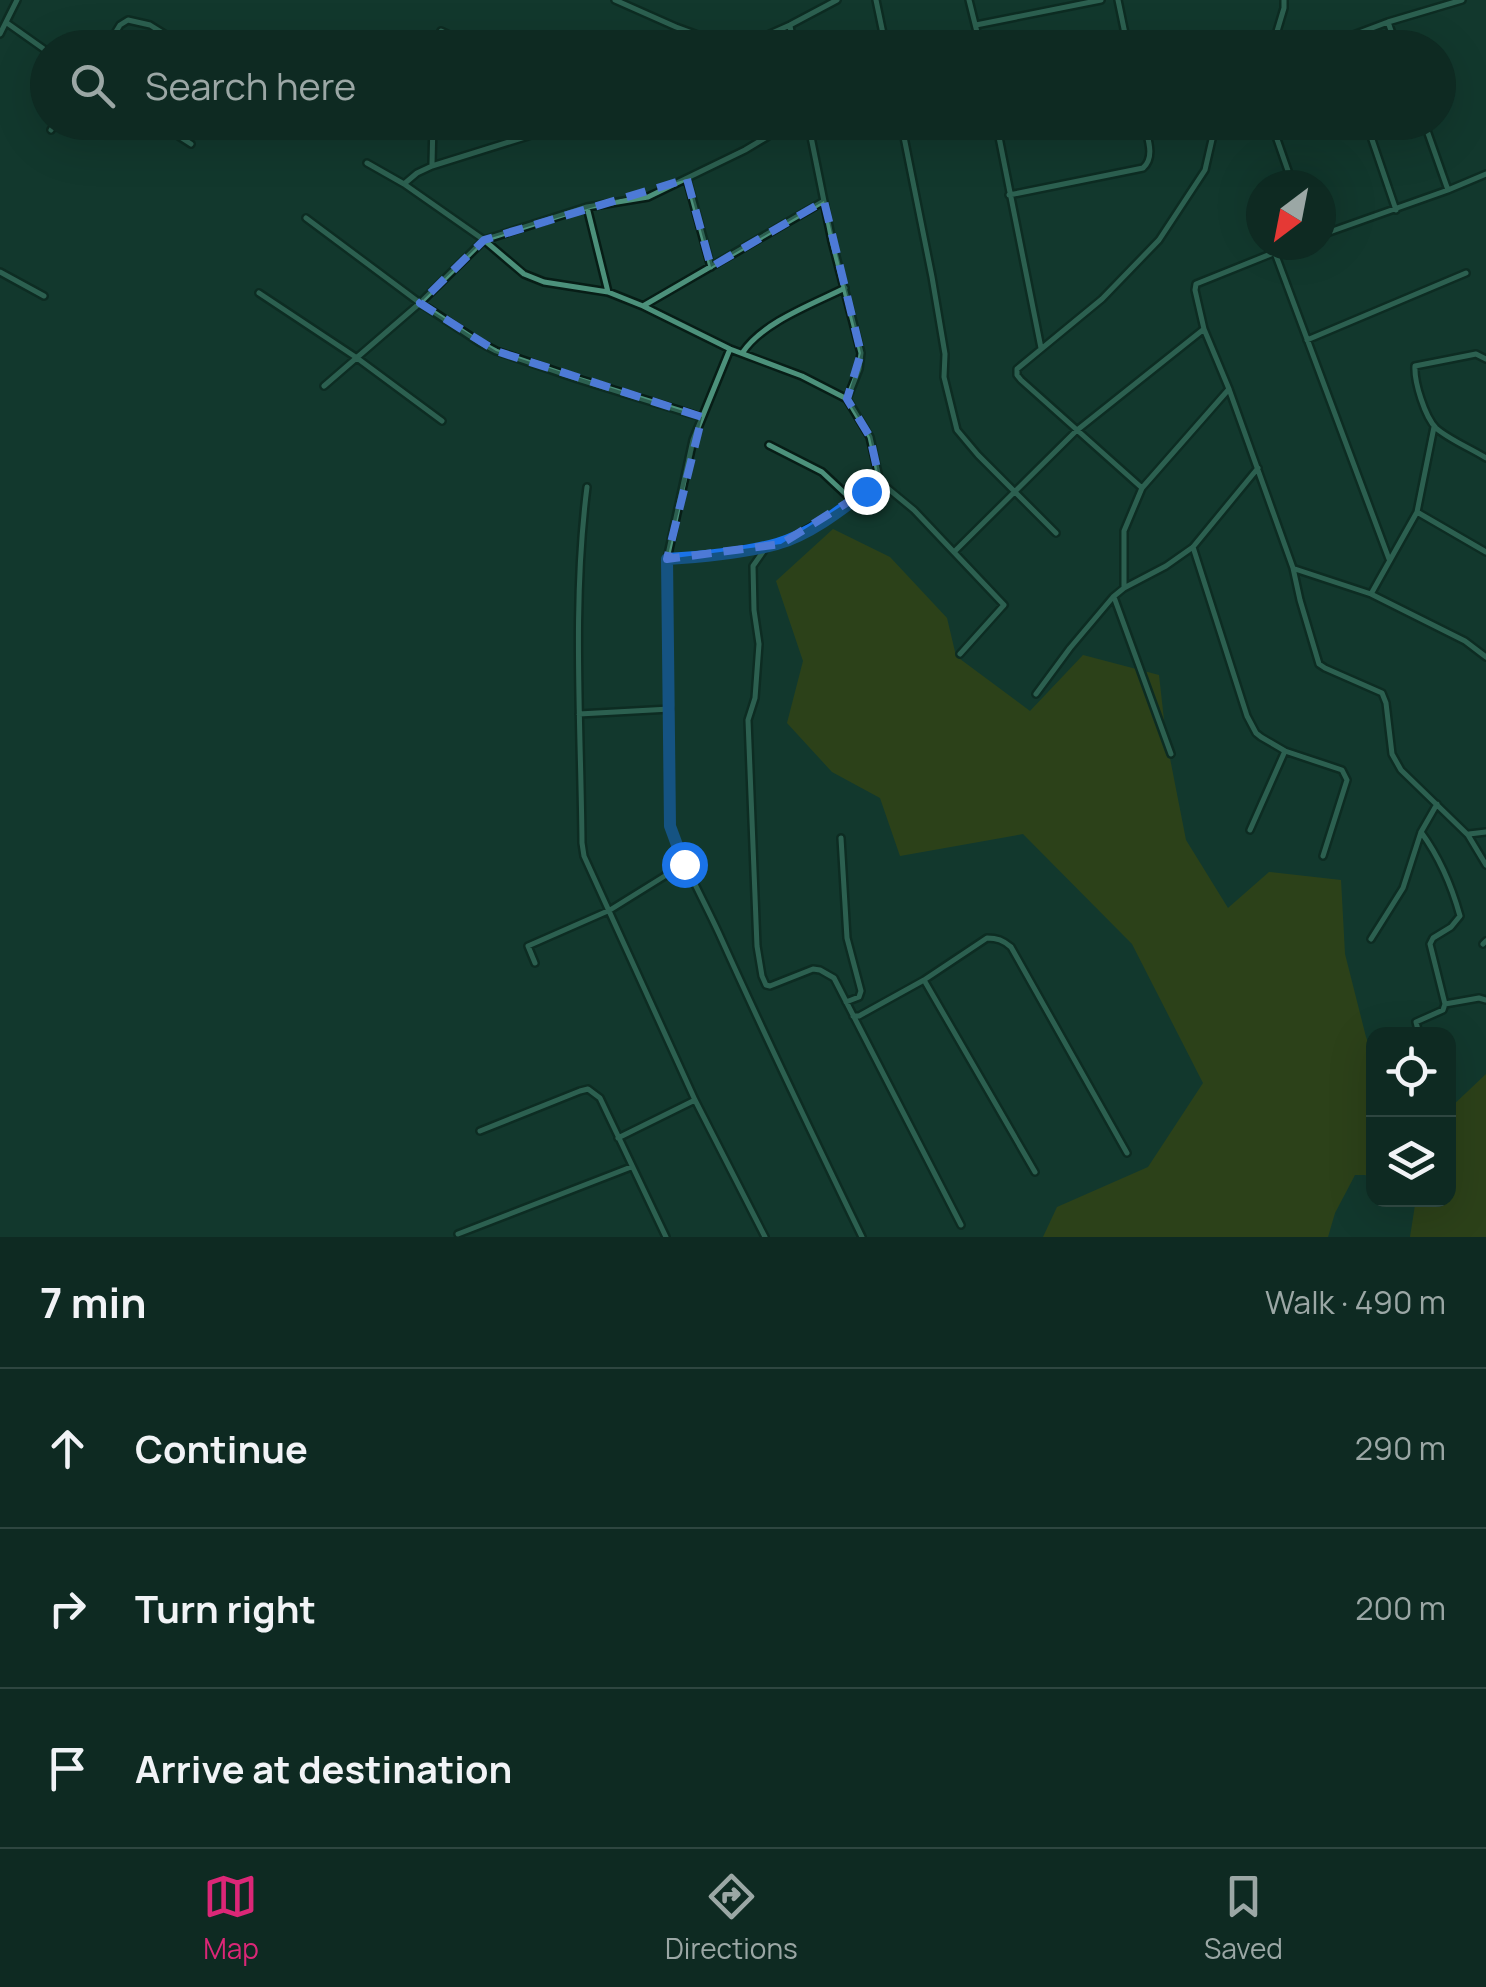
<!DOCTYPE html>
<meta charset="utf-8">
<style>
:root{--surface:#0e2a22;--page:#17322a;--text:#f1f3f6;--muted:#9ba7a5;--line:#2e4640;--accent:#db2777}
body{margin:0;font-family:Manrope,sans-serif;background:var(--page);color:var(--text)}
.controls{position:absolute;right:30px;bottom:30px;display:grid;overflow:hidden;border-radius:20px;box-shadow:0 10px 40px #0002}
.controls button{width:90px;height:90px;display:grid;place-items:center;padding:0;border:0;border-bottom:2px solid var(--line);background:var(--surface);color:var(--text);font:50px sans-serif}
.compass{position:absolute;left:1246px;top:170px;width:90px;height:90px;border-radius:50%;background:var(--surface);box-shadow:0 10px 40px #0002;rotate:212deg}
.stop{position:absolute;width:30px;height:30px;margin:-22px;border:8px solid #1a73e8;border-radius:50%;background:#fff}
.stop.end{background:#1a73e8;border-color:#fff;box-shadow:0 2px 10px #0008}
.list{margin:0;padding:0;list-style:none}
h2{display:flex;justify-content:space-between;align-items:center;height:130px;margin:0;padding:0 40px;font-size:42px}
h2 small{font-size:32px;font-weight:400;color:var(--muted)}
.list li{display:grid;grid-template-columns:65px 1fr auto;gap:30px;align-items:center;box-sizing:border-box;height:160px;padding:0 40px;border-top:2px solid var(--line)}
.list b{display:block;font-size:38px;white-space:nowrap}
.list em{font-size:32px;font-style:normal;color:var(--muted)}
.icon{flex:none;width:55px;height:55px;fill:none;stroke:currentColor;stroke-width:2;stroke-linecap:round;stroke-linejoin:round}
.map{position:relative;flex:none;width:1486px;height:1237px;overflow:hidden}
.search{position:absolute;background:var(--surface);box-shadow:0 10px 40px #0002;left:30px;right:30px;top:30px;height:110px;display:flex;align-items:center;gap:25px;box-sizing:border-box;padding:0 35px;border-radius:55px;color:var(--muted);font-size:38px}
.sheet{height:610px;background:var(--surface)}
nav{display:flex;justify-content:space-around;align-items:center;box-sizing:border-box;height:140px;border-top:2px solid var(--line);background:var(--surface);font-size:28px;color:var(--muted)}
nav a{display:grid;justify-items:center;gap:5px}
nav .on{color:var(--accent)}
.map>svg:first-child{display:block}
.green{fill:#4c4d01}
.lines{fill:none;stroke-linecap:round;stroke-linejoin:round}
.minor-casing{stroke:#071d16;stroke-width:10}
.minor{stroke:#4c917b;stroke-width:5}
.route{stroke:#1a73e8;stroke-width:12}
.marked{fill:none;stroke:#4d7ad6;stroke-width:8;stroke-dasharray:20 12;stroke-linejoin:round}
</style>
<div class="map">
<svg width="1486" height="1237" viewBox="0 0 1486 1237">
<rect width="100%" height="100%" fill="#13382d"/>
<path class="green" d="M833,529l57,28 57,61 9,38 74,55 53,-56 76,20 7,63 20,102 42,68 41,-36 72,8 4,74 21,83 7,18 1,125 -9,-5h-10l-20,38 -7,24h-285l14,-30 91,-40 55,-84 -71,-139 -109,-110 -123,22 -20,-58 -48,-26 -45,-49 16,-62 -27,-80z
M1486,1074v163h-76l5,-32 -9,-5h42l1,-91z"/>
<g class="lines">
<g class="minor-casing">
<path id="minor" d="M615,0l61,27 57,21
M876,0l10,48
M969,0l12,48
M1118,0l10,48
M1388,22l9,26
M7,23l41,29
M976,25l125,-25
M790,26l4,22
M441,31l36,17
M0,34l17,-34
M106,48l14,-23 8,-5 22,5 37,23
M738,48l52,-23 47,-25
M1272,48l12,-40v-8
M1319,48l69,-26 74,-22
M157,122l34,22
M808,122l24,119 29,112 -2,16 -12,30
M901,122l31,155 13,77 -1,23 13,53 21,25 78,78
M996,122l45,226
M1271,122l22,63
M1366,122l30,88
M1424,122l24,68
M51,130l5,-8
M367,163l37,21 80,56 40,34 20,8 64,10 35,14 87,43 72,27 45,23 23,38 10,45 34,28 90,95 -44,49
M432,164l1,-42
M687,179l24,88
M404,184l13,-11 15,-7 141,-44
M1009,195l134,-27c13,-11 4,-31 1,-46
M587,207l21,85
M306,218l114,85 59,39 17,9 82,28 123,38
M1321,235l127,-45 38,-16
M1293,245l-97,39 -1,6 9,39 25,60 64,179 7,32 19,64 6,4 57,25 4,10 6,51 9,16 67,65 18,30
M1275,253l114,306
M0,272l44,24
M259,293l98,65 85,63
M643,306l181,-105
M1307,340l159,-67
M730,349l-37,91 -26,119 3,267c13,39 34,74 51,112 45,100 93,200 141,299
M743,352c20,-30 70,-48 102,-64
M1486,359l-10,-5 -61,12c-1,16 10,51 21,62 12,11 36,21 50,30
M324,386l96,-83 64,-63 103,-33 61,-10 97,-47 47,-28
M769,445l53,27 31,29
M587,487c-15,118 -6,238 -5,356l2,13 111,244 70,137
M1142,488l-121,-108 -4,-5v-6l85,-70 57,-59 46,-70 11,-48
M1417,512l69,40
M767,546l-14,20 1,44 5,34 -4,54 -7,22 9,226 5,30 4,9 4,1 43,-17 7,1 14,8 127,247
M1193,547l54,169 9,17 5,4 24,14 57,19 5,10 -24,76
M955,551l121,-120 128,-102
M667,559l33,-2 81,-13 53,-30 46,-32
M1295,569l76,25 94,47 21,16
M1124,588v-57l18,-43 87,-99
M1371,594l46,-82 17,-85
M1114,597l57,157
M1036,694l34,-46 43,-51 11,-9 42,-22 27,-19 65,-79
M579,714l91,-5
M1250,830l35,-79
M1421,832c19,26 31,55 39,84l-9,11 -18,11 -3,6 15,60
M1469,834l17,-2
M841,838l6,100 14,53 -2,6 -13,5
M1371,939l32,-51 18,-56 16,-28
M1483,944l3,-3
M535,963l-7,-17 82,-36 74,-46
M924,980l111,192
M853,1016h6l65,-36 63,-42c10,0 16,2 24,9l116,206
M1419,1034l-3,-12 27,-12 2,-6 34,-6 7,2
M480,1131l100,-40 8,-2 12,9 66,139
M618,1138l77,-38
M458,1234l173,-67"/>
</g>
<use href="#minor" class="minor"/>
</g>
<g class="lines">
<path class="route" d="M684,864l-14,-38 -3,-267c35,-2 77,-6 110,-15 32,-9 63,-33 89,-53"/>
</g>
<path d="M0 0H1486V1237H0ZM687,179l24,88 113,-66 37,152 -14,46 23,38 10,45 -99,62 -114,15 35,-142 -206,-66 -76,-48 64,-63z" fill="#13382d" fill-opacity=".55" fill-rule="evenodd"/>
<path class="marked" d="M687,179l24,88 113,-66 37,152 -14,46 23,38 10,45 -99,62 -114,15 35,-142 -206,-66 -76,-48 64,-63z"/>
</svg>
<div class="controls">
<button><svg class="icon" aria-label="locate" viewBox="0 0 24 24"><circle cx="12" cy="12" r="6"/><path d="M12 2v4M12 18v4M2 12h4M18 12h4"/></svg></button>
<button><svg class="icon" aria-label="layers" viewBox="0 0 24 24"><path d="M12 4l9 5-9 5-9-5zM3 14l9 5 9-5"/></svg></button>
</div>
<svg class="compass" viewBox="-18 -18 36 36"><path d="M0-13l5 13h-10z" fill="#e53935"/><path d="M0 13l5-13h-10z" fill="#9ba7a5"/></svg>
<div class="stop" style="left:684px;top:864px"></div>
<div class="stop end" style="left:866px;top:491px"></div>
<div class="search"><svg class="icon" aria-label="search" viewBox="0 0 24 24"><circle cx="10" cy="10" r="6"/><path d="M15 15l6 6"/></svg>Search here</div>
</div>
<section class="sheet">
<h2>7 min<small>Walk · 490 m</small></h2>
<ul class="list">
<li><svg class="icon" aria-label="ahead" viewBox="0 0 24 24"><path d="M12 20V5M6 11l6-6 6 6"/></svg><div><b>Continue</b></div><em>290 m</em></li>
<li><svg class="icon" aria-label="right" viewBox="0 0 24 24"><path d="M7 20v-9h11M14 6l5 5-5 5"/></svg><div><b>Turn right</b></div><em>200 m</em></li>
<li><svg class="icon" aria-label="arrive" viewBox="0 0 24 24"><path d="M6 21V4h12l-3 4 3 4H6"/></svg><div><b>Arrive at destination</b></div></li>
</ul>
</section>
<nav>
<a class="on"><svg class="icon" aria-label="map" viewBox="0 0 24 24"><path d="M3 6l6-2 6 2 6-2v14l-6 2-6-2-6 2zM9 4v14M15 6v14"/></svg>Map</a>
<a><svg class="icon" aria-label="directions" viewBox="0 0 24 24"><path d="M12 3l9 9-9 9-9-9zM9 14v-3h6M13 9l2 2-2 2"/></svg>Directions</a>
<a><svg class="icon" aria-label="saved" viewBox="0 0 24 24"><path d="M7 4h10v16l-5-4-5 4z"/></svg>Saved</a>
</nav>
